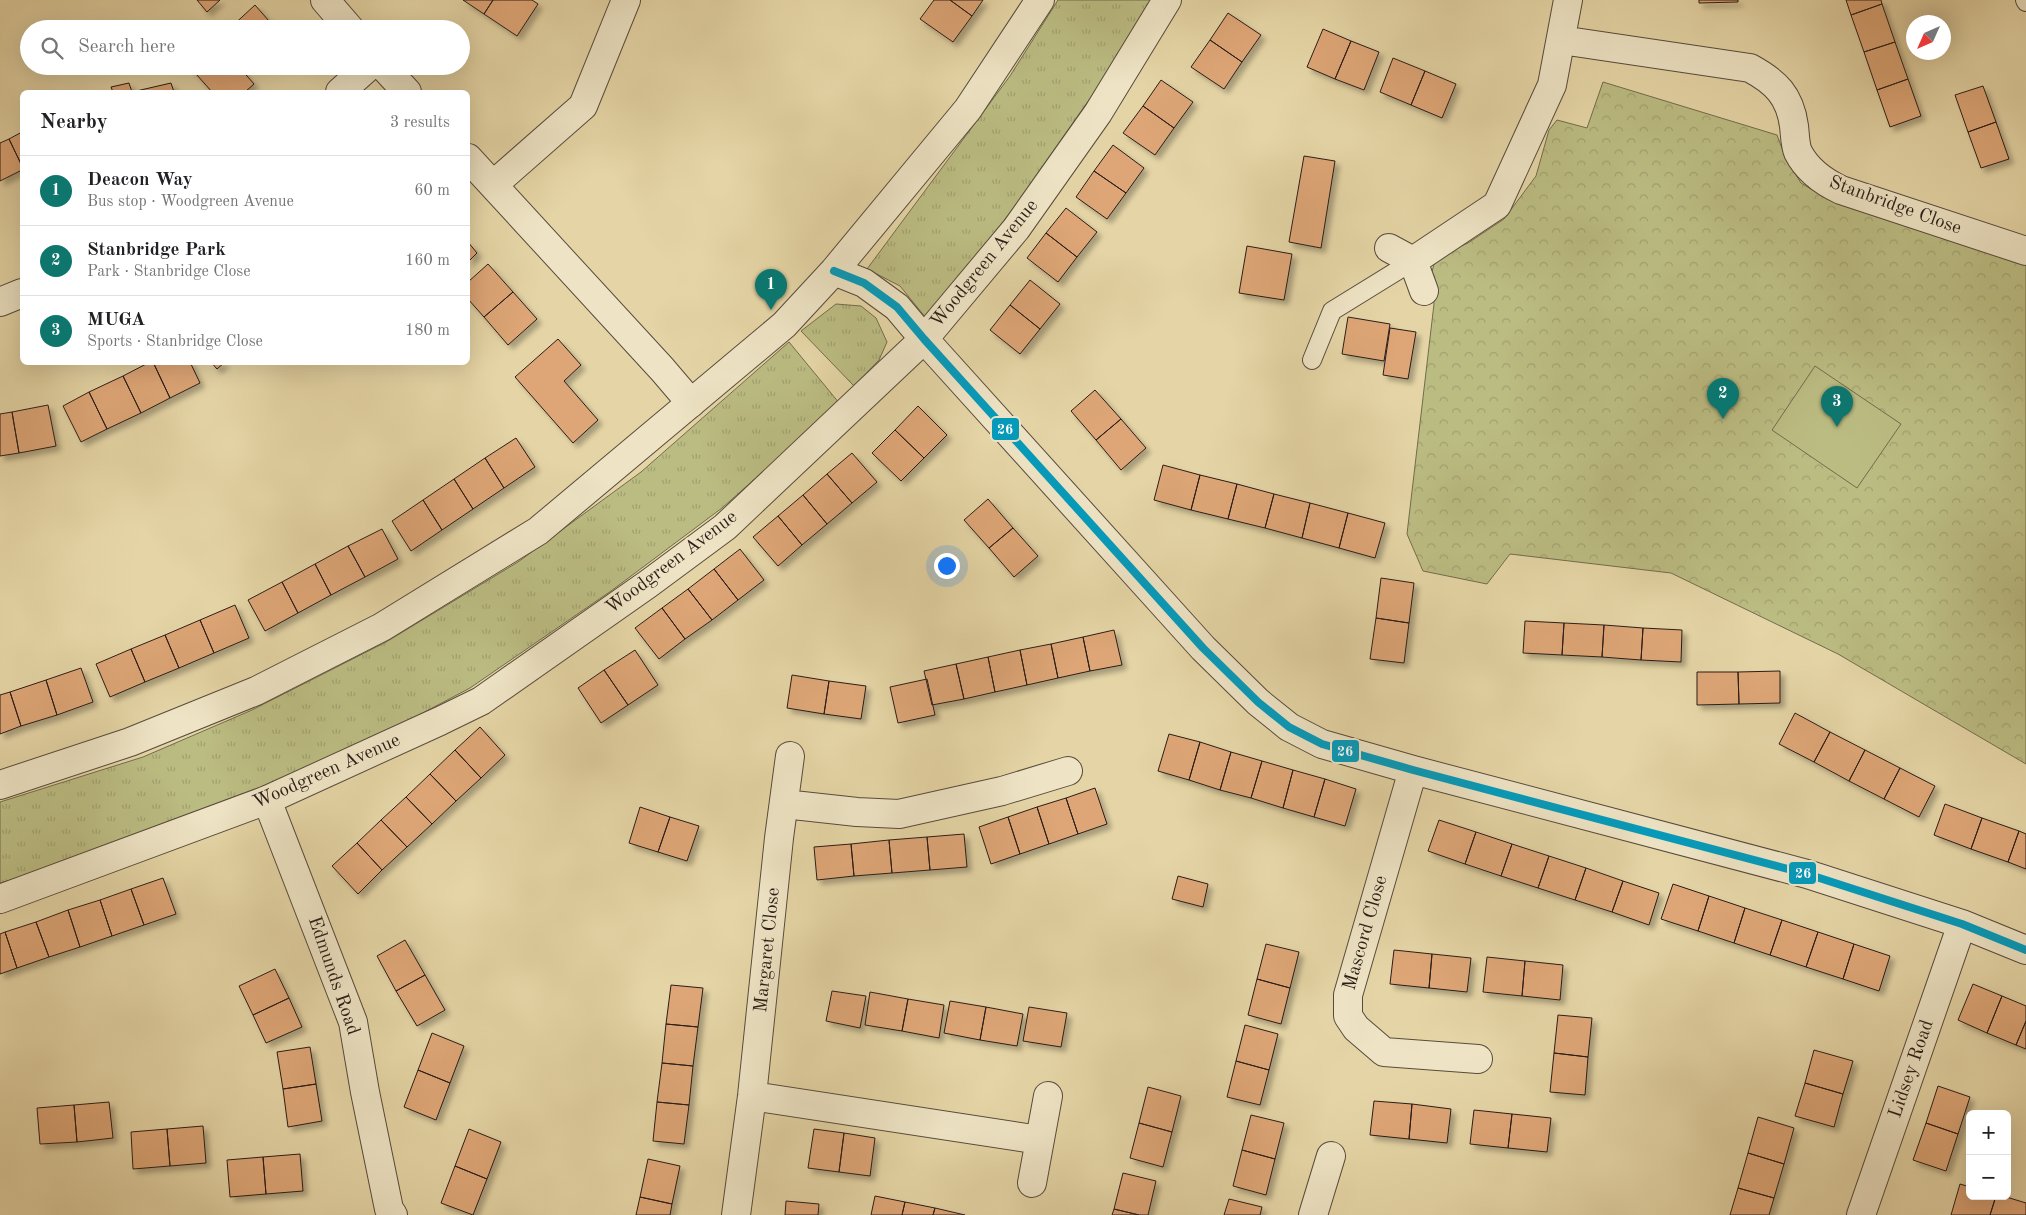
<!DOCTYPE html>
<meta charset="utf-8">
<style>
:root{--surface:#fff;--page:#f2f2f2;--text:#202124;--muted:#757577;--line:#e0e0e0;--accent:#0f766e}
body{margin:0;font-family:"Old Standard TT",serif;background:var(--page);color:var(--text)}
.controls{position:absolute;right:15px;bottom:15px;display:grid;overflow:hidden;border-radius:8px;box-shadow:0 5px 20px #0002}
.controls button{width:45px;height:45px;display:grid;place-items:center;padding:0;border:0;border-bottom:1px solid var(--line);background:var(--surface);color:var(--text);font:25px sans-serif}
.compass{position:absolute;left:1906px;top:15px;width:45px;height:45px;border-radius:50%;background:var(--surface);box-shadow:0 5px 20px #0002;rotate:225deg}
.you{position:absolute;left:946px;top:565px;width:18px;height:18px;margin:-12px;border:4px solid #fff;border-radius:50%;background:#1a73e8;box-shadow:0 0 0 8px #1a73e833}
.badge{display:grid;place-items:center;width:32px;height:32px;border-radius:50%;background:var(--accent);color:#fff;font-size:16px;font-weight:700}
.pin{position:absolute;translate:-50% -41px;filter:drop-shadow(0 1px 2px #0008)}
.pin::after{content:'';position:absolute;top:26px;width:18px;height:15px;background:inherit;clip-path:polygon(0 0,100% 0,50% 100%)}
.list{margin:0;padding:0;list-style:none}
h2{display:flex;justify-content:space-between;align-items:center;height:65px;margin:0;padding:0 20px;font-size:21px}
h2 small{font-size:16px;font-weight:400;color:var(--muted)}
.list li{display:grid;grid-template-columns:32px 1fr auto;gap:15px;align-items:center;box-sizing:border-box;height:70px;padding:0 20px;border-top:1px solid var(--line)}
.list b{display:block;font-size:19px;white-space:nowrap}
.list p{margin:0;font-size:16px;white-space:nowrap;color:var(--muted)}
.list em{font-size:16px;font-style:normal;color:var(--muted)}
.icon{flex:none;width:28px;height:28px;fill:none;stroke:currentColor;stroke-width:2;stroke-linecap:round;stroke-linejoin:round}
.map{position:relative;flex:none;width:2026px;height:1215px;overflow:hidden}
.search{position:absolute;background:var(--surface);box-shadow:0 5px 20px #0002;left:20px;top:20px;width:450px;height:55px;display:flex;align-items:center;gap:12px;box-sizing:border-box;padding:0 18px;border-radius:28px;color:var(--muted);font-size:19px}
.panel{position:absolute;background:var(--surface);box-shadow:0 5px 20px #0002;left:20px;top:90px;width:450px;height:275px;border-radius:8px}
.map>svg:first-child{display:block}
.grass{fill:url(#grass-tufts);stroke:#726c4d}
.forest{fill:url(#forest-crowns);stroke:#726c4d}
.pitch{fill:#bbbc82;stroke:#726c4d}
.building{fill:#dea677;stroke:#291d18;filter:url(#shadow)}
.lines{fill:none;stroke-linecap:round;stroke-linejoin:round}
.service-casing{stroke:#584b3c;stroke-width:20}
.minor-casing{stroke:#584b3c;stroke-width:30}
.tertiary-casing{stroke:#584b3c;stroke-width:30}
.service{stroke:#eee4c5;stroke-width:18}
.minor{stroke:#eee4c5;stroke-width:28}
.tertiary{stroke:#eee4c5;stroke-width:28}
.bus-1-casing{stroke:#eee4c5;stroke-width:11}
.bus-1{stroke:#049bbc;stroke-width:8}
.labels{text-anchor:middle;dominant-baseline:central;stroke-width:5;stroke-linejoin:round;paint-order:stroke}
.street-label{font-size:19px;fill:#291d18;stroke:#eee4c5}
.line-badge{stroke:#eee4c5;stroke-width:2}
.badge-label{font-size:14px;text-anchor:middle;font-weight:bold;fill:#fff}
</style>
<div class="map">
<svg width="2026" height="1215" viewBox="0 0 2026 1215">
<defs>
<pattern id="grass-tufts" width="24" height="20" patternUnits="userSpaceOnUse" patternTransform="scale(1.25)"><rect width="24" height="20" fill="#bbbc82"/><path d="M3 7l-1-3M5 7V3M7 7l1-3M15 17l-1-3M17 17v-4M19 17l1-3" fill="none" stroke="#a1a170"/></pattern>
<pattern id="forest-crowns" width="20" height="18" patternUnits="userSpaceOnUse" patternTransform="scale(1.25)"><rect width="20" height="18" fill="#bbbc82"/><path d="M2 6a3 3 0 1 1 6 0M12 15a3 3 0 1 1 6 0" fill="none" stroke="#a1a170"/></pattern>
<filter id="shadow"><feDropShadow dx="4.5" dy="4.5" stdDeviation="2.5" flood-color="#0004"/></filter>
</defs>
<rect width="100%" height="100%" fill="#e5d5a6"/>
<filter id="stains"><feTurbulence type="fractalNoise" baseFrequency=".004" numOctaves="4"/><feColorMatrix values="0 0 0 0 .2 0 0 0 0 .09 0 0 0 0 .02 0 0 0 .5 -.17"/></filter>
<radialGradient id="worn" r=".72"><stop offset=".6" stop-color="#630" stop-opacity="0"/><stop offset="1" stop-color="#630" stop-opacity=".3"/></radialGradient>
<path class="grass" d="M1058,0h97l-22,37 -124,177 -83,104 -26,-32 -33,-17 143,-193z
M836,304l25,2 15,12 11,24 -8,18 -25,26 -53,-55z
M789,342l51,62 -118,104 -111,83 -141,97 -53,28 -165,81 -156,58 -96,28v-81l143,-45 109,-47 134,-68 132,-80 123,-90z"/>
<path class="forest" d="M1603,82l174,53 9,24 15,24 25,15 200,66v500l-188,-110 -167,-81 -161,-19 -23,30 -64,-13 -16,-37 27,-230 -3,-29 5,-18 32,-14 36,-24 32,-43 13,-46 8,-10 30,8z"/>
<path class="pitch" d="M1815,366l86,58 -44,64 -85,-58z"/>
<path class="building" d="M197,0h23l-13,12z
M463,0h30l-9,14z
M493,0h39l6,4 -21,32 -33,-22z
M934,0h16l22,16 -19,26 -33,-23z
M950,0h33l-11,16z
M1699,0h39v2l-39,1z
M1846,0h35l1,4 -31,11z
M1882,4l13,38 -31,10 -13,-37z
M255,5l21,24h-47z
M1228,13l33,22 -19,27 -32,-22z
M1323,29l28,12 -16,38 -28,-12z
M1210,40l32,22 -18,27 -33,-22z
M1351,41l28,11 -15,38 -29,-11z
M1895,42l13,37 -31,11 -13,-38z
M1393,58l32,13 -14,34 -31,-13z
M189,66h53l-2,2 14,16 -9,8h-33z
M1425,71l31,13 -14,34 -31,-13z
M1908,79l13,37 -31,11 -13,-37z
M1161,80l32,22 -19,26 -31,-22z
M129,83l3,9 39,-9 3,9h-61l-2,-5z
M1983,86l13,36 -28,10 -13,-37z
M1143,106l31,22 -19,27 -32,-22z
M1996,122l13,37 -28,9 -13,-36z
M22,132v34l-13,-27z
M9,139l13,27v4l-22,11v-38z
M1113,145l31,23 -18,25 -32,-22z
M1304,156l31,5 -14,87 -32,-6z
M1094,171l32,22 -19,26 -31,-22z
M1066,208l31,24 -20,25 -31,-24z
M1046,233l31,24 -19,25 -31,-24z
M468,242l9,11 -9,9z
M1247,246l45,8 -8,46 -45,-7z
M488,264l25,28 -29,25 -16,-18v-17z
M1030,280l30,24 -20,25 -30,-24z
M513,292l24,27 -29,26 -24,-28z
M1010,305l30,24 -20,25 -30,-24z
M1348,317l42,7 -6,37 -42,-7z
M1390,328l26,4 -8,47 -25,-4z
M558,339l23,26 -17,16 34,39 -25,23 -58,-66z
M150,362h3l17,36 -29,15 -18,-37z
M153,362h37l10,21 -30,15z
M211,362h14l-8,7z
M123,376l18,37 -34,16 -18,-37z
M1095,390l26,29 -25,21 -25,-29z
M89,392l18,37 -26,13 -18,-36z
M48,405l8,41 -37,7 -7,-41z
M918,406l29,29 -23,23 -29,-28z
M12,412l7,41 -19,3v-42z
M1121,419l25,29 -25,22 -25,-30z
M895,430l29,28 -23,23 -29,-28z
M516,438l19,29 -31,21 -19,-30z
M852,453l25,29 -25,21 -25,-29z
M485,458l19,30 -31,21 -19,-30z
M1163,465l37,10 -9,35 -37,-10z
M827,474l25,29 -25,21 -24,-29z
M1200,475l37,9 -9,35 -37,-9z
M454,479l19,30 -31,21 -19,-30z
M1237,484l37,10 -9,34 -37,-9z
M1274,494l36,9 -8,35 -37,-10z
M803,495l24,29 -25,21 -24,-29z
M988,499l25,29 -24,20 -25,-28z
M423,500l19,30 -31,21 -19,-30z
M1310,503l38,10 -9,35 -37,-10z
M1348,513l37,10 -10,35 -36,-10z
M778,516l24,29 -24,21 -25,-29z
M1013,528l25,28 -24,21 -25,-29z
M382,529l16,30 -33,18 -17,-31z
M348,546l17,31 -34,18 -16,-31z
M740,549l24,31 -26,20 -24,-31z
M315,564l16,31 -33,18 -16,-31z
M714,569l24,31 -26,20 -24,-31z
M1381,578l33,5 -5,40 -33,-5z
M282,582l16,31 -33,18 -17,-31z
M688,589l24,31 -27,19 -23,-31z
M235,605l14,33 -35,15 -14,-33z
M662,608l23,31 -26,20 -24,-31z
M1376,618l33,5 -5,40 -34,-4z
M200,620l14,33 -35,15 -14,-33z
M1525,621l39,2 -2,32 -39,-2z
M1564,623l40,2 -2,32 -40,-2z
M1604,625l39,3 -2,32 -39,-3z
M1643,628l39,2 -1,32 -40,-2z
M1114,630l8,35 -32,6 -7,-34z
M165,635l14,33 -34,14 -14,-33z
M1083,637l7,34 -32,7 -7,-34z
M1051,644l7,34 -31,7 -7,-35z
M131,649l14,33 -35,15 -14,-33z
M635,650l23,35 -30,20 -24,-35z
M1020,650l7,35 -32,7 -7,-35z
M988,657l7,35 -31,7 -8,-35z
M956,664l8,35 -32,6 -8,-34z
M81,668l12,34 -36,13 -11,-35z
M604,670l24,35 -27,18 -23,-35z
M1780,671v32l-41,1 -1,-32z
M1697,672h41l1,32 -42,1z
M792,675l37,6 -5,33 -37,-6z
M927,679l8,36 -37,8 -8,-36z
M46,680l11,35 -36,11 -11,-34z
M829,681l37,5 -5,33 -37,-5z
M10,692l11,34 -21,8v-39z
M1795,713l35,19 -16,30 -35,-18z
M480,727l25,28 -24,23 -26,-28z
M1830,732l35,18 -16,31 -35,-19z
M1169,734l31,8 -11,38 -31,-9z
M1200,742l31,10 -11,38 -31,-10z
M455,750l26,28 -25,23 -26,-27z
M1865,750l35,18 -16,31 -35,-18z
M1231,752l31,9 -11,37 -31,-8z
M1262,761l31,9 -10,38 -32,-10z
M1900,768l35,18 -16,31 -35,-18z
M1293,770l32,9 -11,38 -31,-9z
M430,774l26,27 -24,23 -26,-27z
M1325,779l31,10 -11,37 -31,-9z
M1095,788l12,36 -29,10 -12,-36z
M406,797l26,27 -25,23 -26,-27z
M1066,798l12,36 -29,10 -12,-37z
M1945,804l37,14 -11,31 -37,-14z
M640,807l30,10 -12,35 -29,-9z
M1037,807l12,37 -29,10 -12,-37z
M670,817l29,9 -12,35 -29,-9z
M1008,817l12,37 -29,10 -12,-37z
M1982,818l37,13 -11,31 -37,-13z
M381,820l26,27 -25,23 -25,-27z
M1439,820l37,12 -11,32 -37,-13z
M2019,831l7,3v35l-18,-7z
M1476,832l36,12 -11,32 -36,-12z
M964,834l3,33 -37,3 -3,-33z
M927,837l3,33 -38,3 -3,-33z
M889,840l3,33 -38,3 -3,-32z
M357,843l25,27 -24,24 -26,-28z
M851,844l3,32 -37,4 -3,-33z
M1512,844l37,12 -11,32 -37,-12z
M1549,856l37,12 -11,32 -37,-12z
M1586,868l37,13 -11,31 -37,-12z
M1178,876l30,8 -5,23 -31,-8z
M163,878l13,36 -32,11 -13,-36z
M1623,881l36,12 -10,32 -37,-13z
M1673,884l36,12 -11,35 -37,-12z
M131,889l13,36 -32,11 -12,-36z
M1709,896l36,12 -11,35 -36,-12z
M100,900l12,36 -32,11 -12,-37z
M1745,908l37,12 -12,35 -36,-12z
M68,910l12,37 -31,10 -13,-35z
M1782,920l36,12 -12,35 -36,-12z
M36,922l13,35 -32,11 -12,-36z
M5,932l12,36 -17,6v-40z
M1818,932l36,12 -11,35 -37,-12z
M405,940l20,35 -29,16 -19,-35z
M1266,944l33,8 -9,36 -33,-9z
M1854,944l36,12 -11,35 -36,-12z
M1394,950l38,4 -3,34 -39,-4z
M1432,954l39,4 -4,34 -38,-4z
M1487,957l38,4 -3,35 -39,-4z
M1525,961l38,4 -3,35 -38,-4z
M275,969l14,29 -36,17 -14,-29z
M425,975l20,35 -28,16 -21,-35z
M1257,979l33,9 -9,36 -33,-9z
M1973,984l29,12 -15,37 -29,-13z
M671,985l32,3 -5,39 -32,-3z
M832,991l34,5 -6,32 -34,-7z
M870,992l38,7 -6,32 -37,-6z
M2002,996l24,10v15l-10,24 -29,-12z
M289,998l13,29 -36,16 -13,-28z
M908,999l36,6 -5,33 -37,-7z
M950,1001l36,6 -6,33 -36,-7z
M986,1007l37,7 -6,32 -37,-6z
M1029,1007l38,6 -6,34 -38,-6z
M1558,1015l34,3 -4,39 -34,-4z
M2026,1021v28l-10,-4z
M666,1024l32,3 -5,39 -31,-3z
M1245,1025l33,9 -9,36 -33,-9z
M432,1033l32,13 -14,37 -32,-13z
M310,1047l6,37 -33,5 -6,-37z
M1814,1050l39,11 -10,33 -38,-11z
M1554,1053l34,4 -3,38 -35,-3z
M1236,1061l33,9 -9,35 -33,-8z
M662,1063l31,3 -4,39 -32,-3z
M418,1070l32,13 -14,37 -32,-13z
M1805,1083l38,11 -9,33 -39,-11z
M316,1084l6,37 -34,6 -5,-38z
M1938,1086l32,11 -12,37 -32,-11z
M1148,1087l33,9 -9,36 -33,-9z
M1374,1101l38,3 -3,35 -39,-4z
M109,1102l4,36 -36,4 -3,-37z
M657,1102l32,3 -5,39 -31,-3z
M1412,1104l39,5 -4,34 -38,-4z
M74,1105l3,37 -37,2 -3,-36z
M1474,1110l38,4 -4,34 -38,-4z
M1512,1114l39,4 -4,34 -39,-4z
M1251,1115l33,8 -9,36 -33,-9z
M1758,1117l36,11 -10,36 -36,-11z
M1139,1123l33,9 -9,35 -33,-9z
M1926,1123l32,11 -12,37 -33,-11z
M203,1126l3,37 -36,3 -3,-37z
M167,1129l3,37 -37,3 -2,-37z
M469,1129l32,13 -14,37 -32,-13z
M814,1129l30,4 -5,39 -31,-4z
M844,1133l31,5 -5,38 -31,-4z
M1242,1150l33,9 -9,36 -33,-9z
M1748,1153l36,11 -10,34 -36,-10z
M300,1154l3,37 -37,3 -3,-37z
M263,1157l3,37 -36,3 -3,-37z
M648,1159l32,7 -8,38 -32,-7z
M455,1166l32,13 -14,36 -32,-12z
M1123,1173l33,8 -8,34h-9l-25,-6z
M1960,1184l10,3v9h26l-6,19h-39z
M1738,1188l36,10 -5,17h-39z
M875,1196l30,6 -3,13h-31z
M1996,1196h7l23,7v12h-36z
M640,1197l32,7 -2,11h-34z
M1229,1199l33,8 -2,8h-36z
M786,1201l33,3 -1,11h-33z
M905,1202l30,6 -2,7h-31z
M935,1208l30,7h-32z
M1114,1209l25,6h-27z"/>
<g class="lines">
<g class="service-casing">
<path id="service" d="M2025,0l1,2
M1312,360l20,-49 81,-50"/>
</g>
<g class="minor-casing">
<path id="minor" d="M325,0l25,29
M1561,40l189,28c26,14 40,28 44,58 1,8 1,19 4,26 9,18 26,30 43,38l185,61
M383,66l24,26
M340,92l29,-26
M468,158l194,211 29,34
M493,185l90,-79 43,-106
M1389,248l24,13 84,-56 55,-120 16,-85
M1413,261l11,30
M0,302l22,-9
M924,339l279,309 55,54 31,25 33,17 91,26 394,104 155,50 64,26
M1413,770l-65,225v21l8,12 28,24 94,7
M267,800l86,222 12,70 24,117 4,6
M784,804l73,8 42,2 103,-23 66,-20
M752,1096l288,44
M1032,1183l16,-87
M736,1215l16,-119 27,-258 11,-82
M1313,1215l18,-59
M1861,1215l101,-291"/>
</g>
<g class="tertiary-casing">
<path id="tertiary" d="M834,271l30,12 33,24 27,32
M0,785l130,-43 126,-51 126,-64 156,-96 246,-206 50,-54 134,-162 72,-109
M0,899l267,-99 173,-79 41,-20 167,-117 77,-57 199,-188 92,-110 82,-116 69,-113"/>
</g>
<use href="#service" class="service"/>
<use href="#minor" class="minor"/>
<use href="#tertiary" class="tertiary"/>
<g class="bus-1-casing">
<path id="bus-1" d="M834,271l30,12 33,24 27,32 279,309 55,54 31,25 33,17 91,26 394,104 155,50 64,26"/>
</g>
<use href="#bus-1" class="bus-1"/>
</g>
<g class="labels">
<g class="street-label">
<text transform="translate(1895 206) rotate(20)">Stanbridge Close</text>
<text transform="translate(985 264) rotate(-51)">Woodgreen Avenue</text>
<text transform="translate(672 563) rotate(-37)">Woodgreen Avenue</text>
<text transform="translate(327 772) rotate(-24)">Woodgreen Avenue</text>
<text transform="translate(1366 933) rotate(-74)">Mascord Close</text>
<text transform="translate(768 950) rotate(-84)">Margaret Close</text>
<text transform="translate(333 976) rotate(71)">Edmunds Road</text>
<text transform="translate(1912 1069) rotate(-71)">Lidsey Road</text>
</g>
</g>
<g class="line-badge">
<rect x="991" y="417" width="29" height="24" rx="5" fill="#049bbc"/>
<rect x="1331" y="739" width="29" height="24" rx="5" fill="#049bbc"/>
<rect x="1788" y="861" width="29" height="24" rx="5" fill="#049bbc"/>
</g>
<g class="badge-label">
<text x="1005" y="434">26</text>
<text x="1345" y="756">26</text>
<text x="1803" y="878">26</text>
</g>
<rect width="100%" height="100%" filter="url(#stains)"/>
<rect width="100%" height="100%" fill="url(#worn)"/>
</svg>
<div class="controls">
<button>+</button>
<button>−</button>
</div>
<svg class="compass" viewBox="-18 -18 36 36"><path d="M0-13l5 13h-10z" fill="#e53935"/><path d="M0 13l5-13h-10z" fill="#757577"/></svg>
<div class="you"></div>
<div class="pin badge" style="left:771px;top:310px">1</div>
<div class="pin badge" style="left:1723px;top:419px">2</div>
<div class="pin badge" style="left:1837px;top:427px">3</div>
<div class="search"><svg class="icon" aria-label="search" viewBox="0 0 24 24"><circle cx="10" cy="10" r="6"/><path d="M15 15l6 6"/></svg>Search here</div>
<section class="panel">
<h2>Nearby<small>3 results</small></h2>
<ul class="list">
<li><span class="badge">1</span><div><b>Deacon Way</b><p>Bus stop · Woodgreen Avenue</p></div><em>60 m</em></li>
<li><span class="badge">2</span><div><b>Stanbridge Park</b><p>Park · Stanbridge Close</p></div><em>160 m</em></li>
<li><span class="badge">3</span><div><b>MUGA</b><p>Sports · Stanbridge Close</p></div><em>180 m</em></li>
</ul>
</section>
</div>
